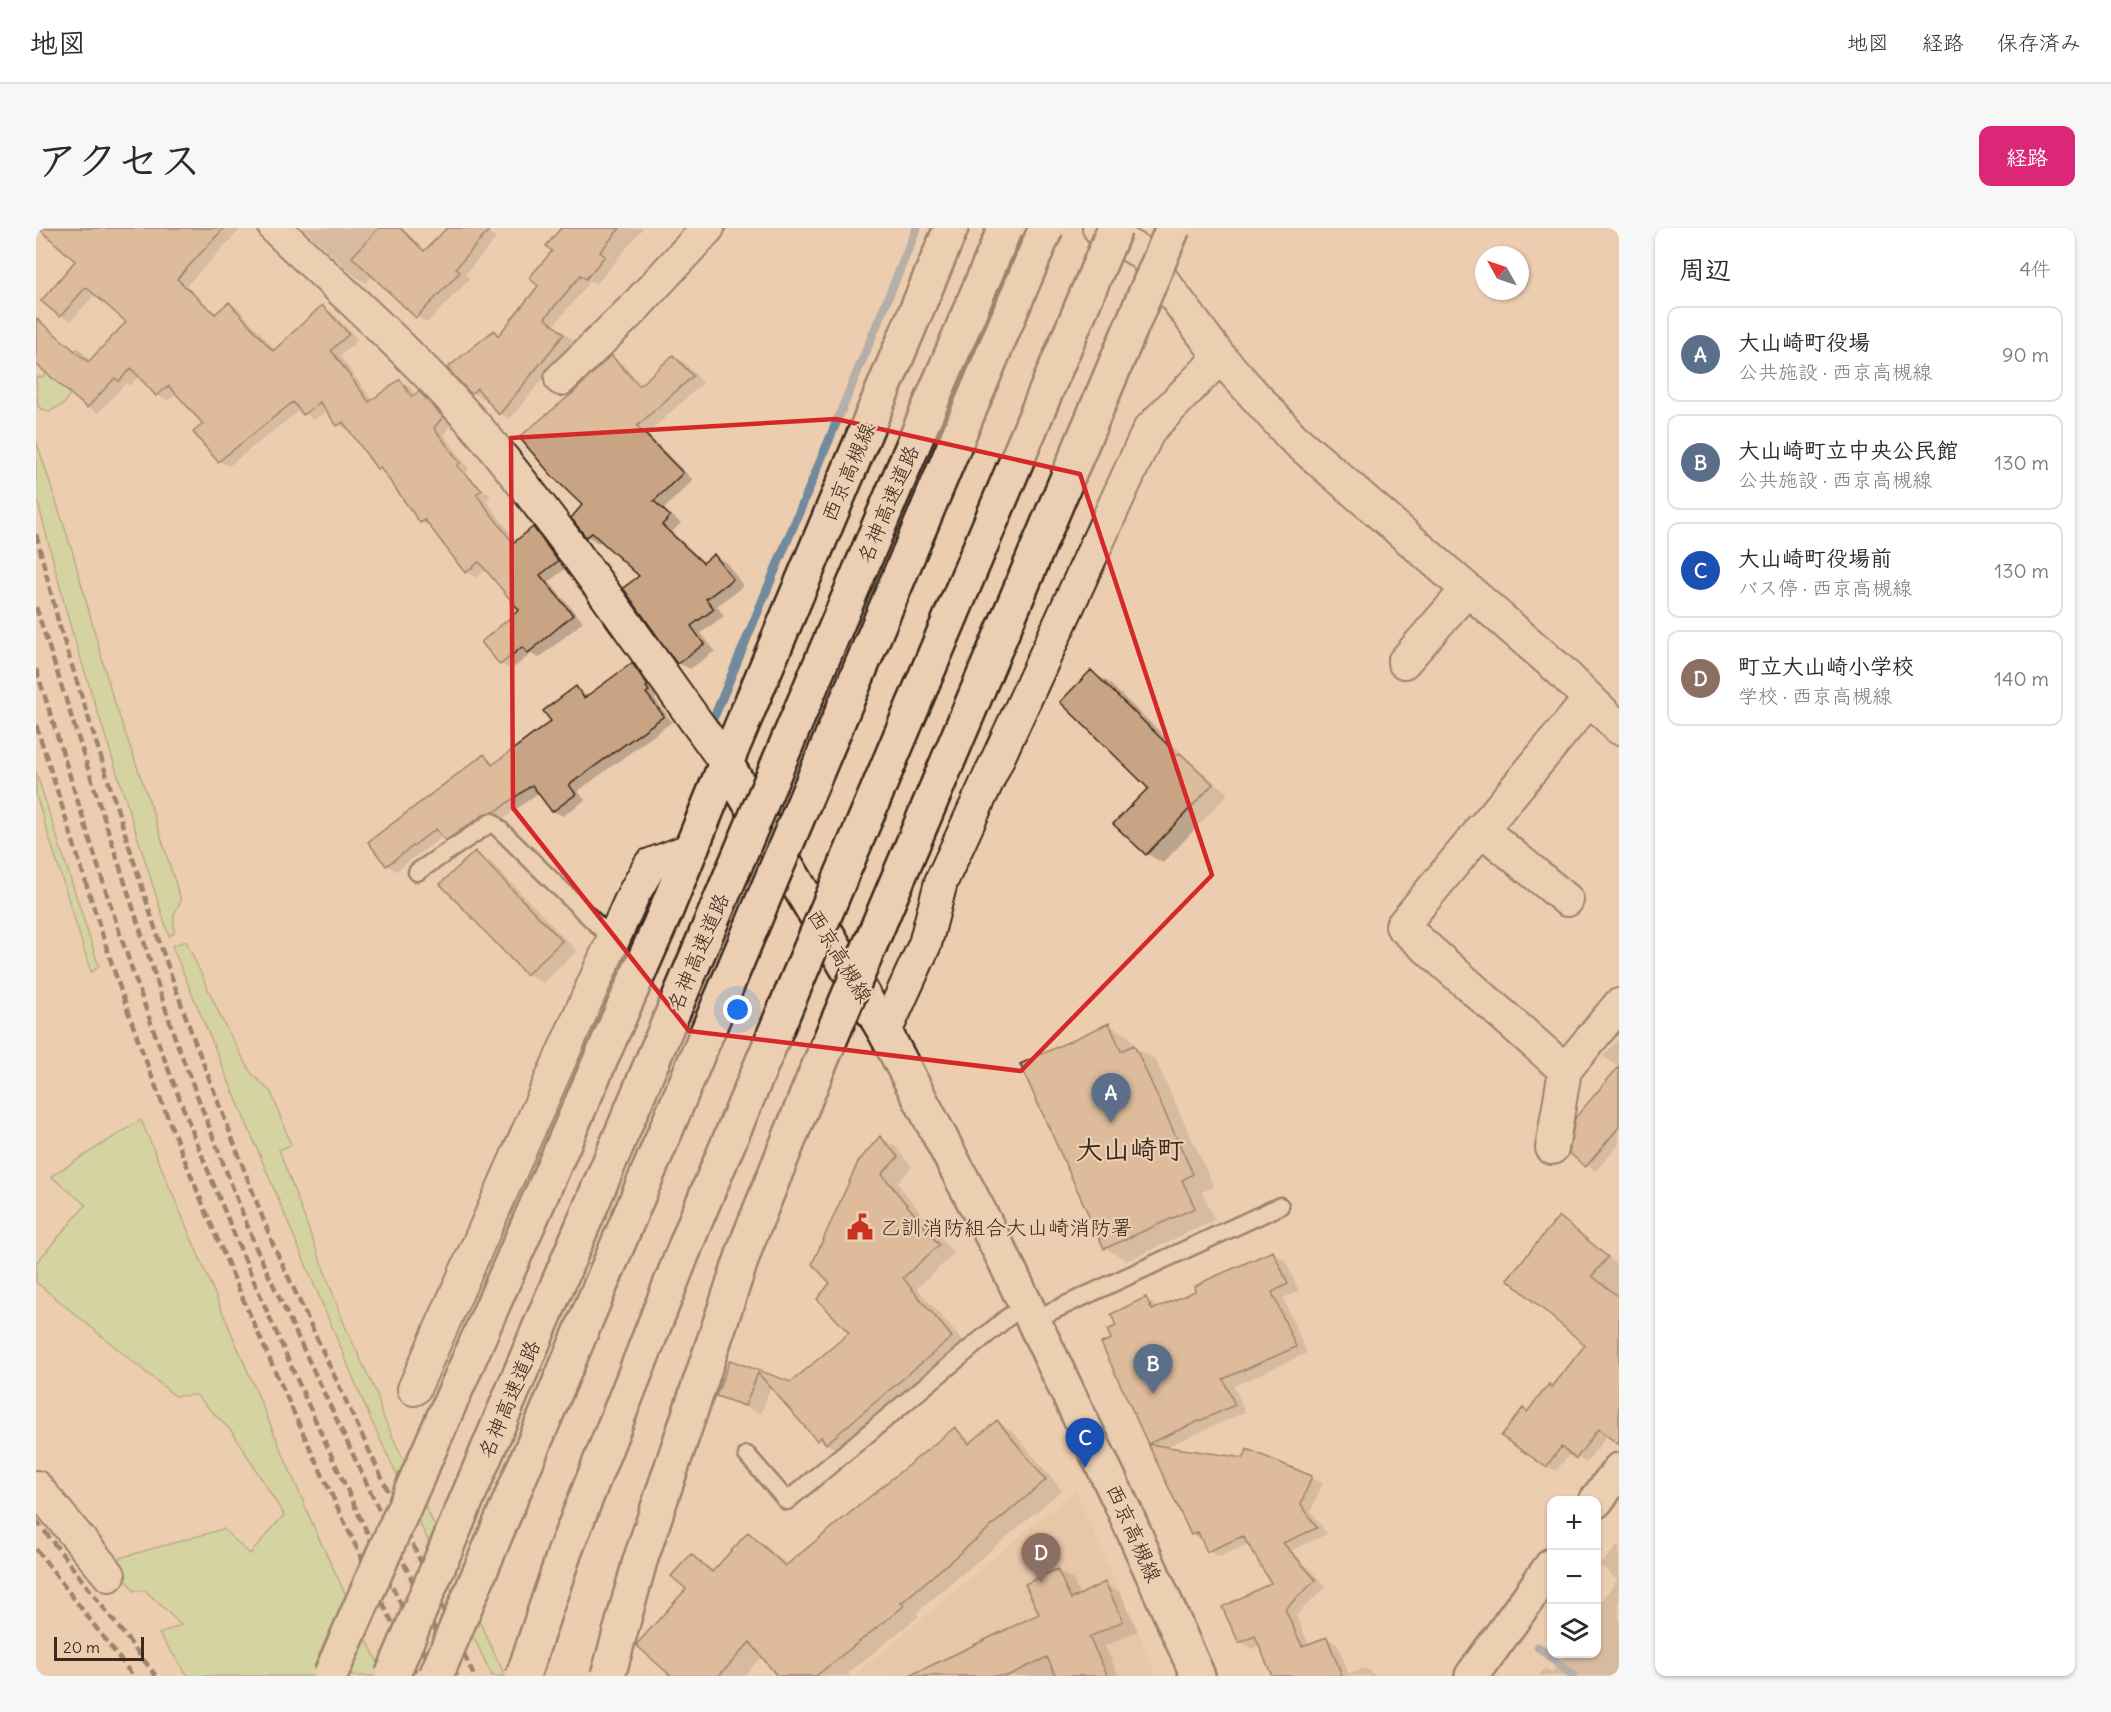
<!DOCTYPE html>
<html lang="ja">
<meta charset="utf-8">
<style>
:root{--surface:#fff;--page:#f7f7f7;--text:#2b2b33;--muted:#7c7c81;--line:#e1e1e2;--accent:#db2777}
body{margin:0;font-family:Delius,"Klee One",sans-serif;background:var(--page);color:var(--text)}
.controls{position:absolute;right:18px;bottom:18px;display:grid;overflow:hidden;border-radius:12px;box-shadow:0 2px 4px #0004}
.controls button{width:54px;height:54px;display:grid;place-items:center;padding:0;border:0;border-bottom:2px solid var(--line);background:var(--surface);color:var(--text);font:30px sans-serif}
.compass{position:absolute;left:1439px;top:18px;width:54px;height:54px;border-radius:50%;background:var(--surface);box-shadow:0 2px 4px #0004;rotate:310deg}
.scale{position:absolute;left:18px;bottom:15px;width:90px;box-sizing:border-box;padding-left:6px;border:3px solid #3b2a1e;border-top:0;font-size:16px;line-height:21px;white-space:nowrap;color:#3b2a1e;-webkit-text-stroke:4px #eccfb3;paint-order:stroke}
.you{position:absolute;left:702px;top:782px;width:21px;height:21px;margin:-15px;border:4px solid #fff;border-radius:50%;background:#1a73e8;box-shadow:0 0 0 9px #1a73e833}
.badge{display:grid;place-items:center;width:39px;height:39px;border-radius:50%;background:var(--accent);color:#fff;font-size:20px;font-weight:700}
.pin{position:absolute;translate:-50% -50px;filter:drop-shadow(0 2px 3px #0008)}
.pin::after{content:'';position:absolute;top:32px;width:21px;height:18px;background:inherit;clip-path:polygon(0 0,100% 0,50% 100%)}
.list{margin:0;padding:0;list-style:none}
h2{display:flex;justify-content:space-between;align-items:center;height:78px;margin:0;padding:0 24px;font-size:26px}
h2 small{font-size:20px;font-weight:400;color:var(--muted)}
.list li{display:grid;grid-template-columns:39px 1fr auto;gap:18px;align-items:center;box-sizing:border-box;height:96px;margin:0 12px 12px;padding:0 12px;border:2px solid var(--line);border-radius:12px}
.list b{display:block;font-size:22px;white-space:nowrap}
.list p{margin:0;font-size:20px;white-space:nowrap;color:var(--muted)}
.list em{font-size:20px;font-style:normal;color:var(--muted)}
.icon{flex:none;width:33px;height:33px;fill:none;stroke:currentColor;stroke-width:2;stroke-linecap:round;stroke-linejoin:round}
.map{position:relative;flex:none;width:1583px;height:1448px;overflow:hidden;border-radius:12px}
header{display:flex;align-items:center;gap:36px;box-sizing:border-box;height:84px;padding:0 30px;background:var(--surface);border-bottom:2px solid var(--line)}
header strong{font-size:28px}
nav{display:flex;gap:33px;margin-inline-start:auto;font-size:21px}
.intro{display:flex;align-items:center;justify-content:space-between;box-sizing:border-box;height:144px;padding:0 36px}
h1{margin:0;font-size:42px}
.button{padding:15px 27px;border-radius:12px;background:var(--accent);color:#fff;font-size:21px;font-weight:700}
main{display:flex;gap:36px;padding:0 36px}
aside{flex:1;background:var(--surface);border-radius:12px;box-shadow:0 2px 4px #0004}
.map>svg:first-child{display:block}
.built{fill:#dfbe9f}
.green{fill:#bbda92;stroke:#7b8258;stroke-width:1.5}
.shadow{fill:#0003}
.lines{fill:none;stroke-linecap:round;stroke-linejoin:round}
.stream{stroke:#718a9d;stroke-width:9}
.building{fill:#c9a484;stroke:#3b2a1e;stroke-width:1.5}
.service-casing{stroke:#3b2a1e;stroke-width:21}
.minor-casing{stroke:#3b2a1e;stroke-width:36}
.tertiary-casing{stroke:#3b2a1e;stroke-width:38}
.primary-casing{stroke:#3b2a1e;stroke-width:38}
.service{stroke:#eccfb3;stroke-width:16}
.minor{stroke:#eccfb3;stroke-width:32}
.tertiary{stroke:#eccfb3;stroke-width:33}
.primary{stroke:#eccfb3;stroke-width:33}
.rail{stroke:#3b2a1e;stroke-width:4.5;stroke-dasharray:9 4.5;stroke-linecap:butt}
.tertiary-bridge-casing{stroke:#3b2a1e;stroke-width:38;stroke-linecap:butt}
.motorway-bridge-casing{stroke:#3b2a1e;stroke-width:38;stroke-linecap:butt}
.tertiary-bridge{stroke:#eccfb3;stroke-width:33}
.motorway-bridge{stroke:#eccfb3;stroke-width:33}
.marked{fill:none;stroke:#d62828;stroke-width:4.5;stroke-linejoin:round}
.labels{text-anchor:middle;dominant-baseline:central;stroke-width:4.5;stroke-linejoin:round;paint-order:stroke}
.street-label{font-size:21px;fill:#3b2a1e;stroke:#eccfb3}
.poi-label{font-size:21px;fill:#3b2a1e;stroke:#eccfb3;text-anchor:start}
.district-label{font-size:27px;font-weight:bold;fill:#3b2a1e;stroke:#eccfb3}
</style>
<header>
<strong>地図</strong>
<nav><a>地図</a><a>経路</a><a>保存済み</a></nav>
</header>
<div class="intro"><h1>アクセス</h1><a class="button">経路</a></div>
<main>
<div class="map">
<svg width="1583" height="1448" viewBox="0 0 1583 1448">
<rect width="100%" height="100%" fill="#edcdaf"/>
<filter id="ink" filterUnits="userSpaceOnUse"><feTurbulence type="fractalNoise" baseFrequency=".0167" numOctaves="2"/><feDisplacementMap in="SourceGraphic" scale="12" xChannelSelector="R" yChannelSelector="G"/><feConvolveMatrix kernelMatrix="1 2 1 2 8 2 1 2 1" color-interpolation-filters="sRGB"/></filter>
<g filter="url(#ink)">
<path class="built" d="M1039,1262l82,186h-303z"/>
<path class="green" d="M42,121l9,10 -22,44 -16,9 -11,-5 -2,-30h7l24,-25z
M0,212l36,110 40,145 41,117 28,89 -7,13v19l-5,3 -99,-311 -34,-130z
M0,544l63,195 -8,5 -55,-177z
M150,713l38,83 28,50 19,18 20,53 -12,5 66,176 33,71 3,15 124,264h-13l-121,-256 -199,-474z
M105,892l175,412 68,144h-196l-29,-42 22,-9 -35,-34h-12l-22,-31 111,-31 27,25 34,-39 -51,-82 -37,-38 -21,1 -139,-114v-19l50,-58 -35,-29z"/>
<path class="shadow" d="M5,0h201l-56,58 31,28 12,-11 10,6 37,41 47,-43 10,6 25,27 -18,16 33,45 27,-20 10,6 6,8 3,-2 10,6 23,24 -8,11 25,35 -3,4 25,23 -5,4 31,42 16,-13 10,5 24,33 -18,15 34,40 -44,36 -8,-4 -20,16 -10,-6 -18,-22 38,-32 -34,-41 -11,9 -10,-6 -34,-44 -11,-6 -71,-92 -12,-5 -11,-15 -13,10 -14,-10 -71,56 -10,-5 -14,-37 -28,-31 -9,8 -11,-6 -17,-20 -10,11 -4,-3 -28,30 -10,-6 -52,-41v-35l5,-7 10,6 38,32 39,-40 -32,-29 -25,28 -10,-5 16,-55z
M267,0h99l24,23 22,-23h36l12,11 -31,35 5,5 -43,44 -10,-6 -44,-41 -7,7 -10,-6z
M527,0h80l-46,56 -6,-3 -37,44 20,16 -64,78 -10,-6 -14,-17 -4,3 -10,-7 22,-60 6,4 40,-50z
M638,128l11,7 18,20 -56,51 46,46 -29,29 17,14 -9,9 33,31 9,-7 12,6 17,24 -26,20 7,10 -23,17 14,18 -25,18 -12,-6 -37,-87 -39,-36 -4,3 -11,-7 -12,-143 37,-36 11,7 19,21z
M596,436l10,6 15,21 -2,2 3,4 -3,2 17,23 -94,69 7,9 -22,16 -10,-5 -14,-19 -33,25 -10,1 -40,27 -13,-9 -47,35 -9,-6 97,-110 11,9 58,-42 23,-34 12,9z
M1055,444l16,9 80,77 41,36 -65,69 -16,-9 3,-67z
M439,625l16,9 86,89 -34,32 -16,-9z
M1073,797l21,12 5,10 20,12 59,128 -12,5 13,28 -88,41 -21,-13 -84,-183z
M1582,811l1,1v104l-23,27 -25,-19 9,-41 39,-43 -16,-12z
M845,910l15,9 16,20 -15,16 57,71 -37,34 50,58 -124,106 -25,-12 -47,-54 -10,28 -43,-19 13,-34 61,23 59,-51 -19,-50z
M1523,990l60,48v175l-11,-7 -22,29 -15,-10 -15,18 -10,-5 -18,-53 25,-25 34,-43z
M1237,1025l12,7 14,31 -16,7 24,55 -73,33 11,26 -81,36 80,12 4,-9 75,32 -12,28 16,23 -35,16 34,37 -30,28 13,30 18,-7 11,7 11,29 16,-6 12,8h-104l-13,-31 -8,4 -11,-7 -17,-35 49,-24 -24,-39 -30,13 -11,-6 -5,-10 -11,-7 -37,-87 -6,-4 -36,-104 5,-12 28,-28 13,9z
M961,1194l16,10 49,58 -146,123 3,3 -71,57 2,3h-72l-16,-20 -18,20h-71l19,-121 23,16 33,-37 16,10 24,21 167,-136 19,13z
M1583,1316v132h-81l7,-8 7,4 13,-18h31v-45l21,-29 -17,-15z
M1021,1342l16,10 7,16 25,-12 16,9 17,38 -33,15 14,30h-70l-1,-2 -5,2h-131l129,-61z"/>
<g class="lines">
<path class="stream" d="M679,487l202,-487
M1502,1419l35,29"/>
</g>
<path class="building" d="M2,0h186l-47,51 38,35 14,-12 44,49 49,-46 27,29 -18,16 38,52 31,-23 12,18 7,-6 8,9 16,17 -9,11 26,35 -3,3 25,24 -6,4 37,49 20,-16 25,34 -18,14 33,40 -45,38 -6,-6 -22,18 -19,-23 38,-32 -40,-48 -14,11 -40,-53 -5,3 -40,-56 -3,2 -34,-47 -6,4 -17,-24 -17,13 -10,-13 -75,60 -25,-30 10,-8 -34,-38 -13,10 -25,-28 -12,13 -4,-3 -28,30 -51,-44v-46l52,44 38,-40 -40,-35 -26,30 -19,-16 34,-40z
M343,0h21l24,23 23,-23h44l-35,40 4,4 -44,46 -64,-61z
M525,0h59l-20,24 5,4 -19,23 -5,-4 -36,43 19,16 -65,81 -22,-27 -6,6 -24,-26 47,-38 4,6 40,-50 -9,-8 23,-27 -6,-5z
M575,127l28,31 34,-31 20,21 -56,50 46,47 -29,28 16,15 -8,9 41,38 11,-9 19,25 -27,20 8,10 -23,17 13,18 -27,20 -54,-76 16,-12 -47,-43 -6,4 -15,-19 11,-13 -30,-29 -33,-39 55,-45z
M596,435l16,23 -2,1 3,4 -3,2 18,23 -95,69 7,9 -24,18 -20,-27 -37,27 -9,1 -41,28 -9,-12 -50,37 -18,-24 116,-88 8,11 59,-44 -8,-10 33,-25 8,12z
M1055,442l87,85 2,-2 33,31 -67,71 -33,-31 35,-36 -88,-86z
M439,623l87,90 -36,34 -86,-91z
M1073,795l12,28 13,-6 59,129 -11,6 13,28 -91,41 -84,-185z
M1583,838v61l-33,40 -17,-14 6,-35z
M844,908l18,21 -16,17 57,71 -36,33 49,59 -126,107 -5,-7 -4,4 -59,-68 -13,33 -29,-10 14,-36 61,22 58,-49 -32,-34 13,-16 -18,-19 46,-102z
M1523,988l49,41 -16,19 27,21v148l-21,-16 -22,30 -15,-12 -15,20 -45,-31 22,-28 4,4 22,-28 3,3 33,-42 -78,-66z
M1237,1023l15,33 -16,8 24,55 -73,32 12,26 -87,39 -47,-101 10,-4 -4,-9 9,-4 -5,-12 35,-17 6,13 43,-19 -1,-4 15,-8z
M961,1192l49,60 -145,123 3,3 -88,70h-39l-27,-34 -31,34h-48l-35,-31 50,-56 -15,-13 20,-22 21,18 36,-40 37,34 170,-139 14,17z
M1112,1216l96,14 3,-9 65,27 -11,28 16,24 -34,15 33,37 -31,29 17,37 25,-9 15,39h-70l-17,-40 -16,7 -17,-36 49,-24 -28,-47 -36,16 -9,-20 -7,3z
M1021,1341l14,30 34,-17 18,39 -34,16 19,39h-52l-9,-19 -40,19h-98l130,-62 -14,-30z"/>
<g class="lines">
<g class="service-casing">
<path id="service" d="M381,644l75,-50 122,119
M999,1091l245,-113
M711,1227l40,46 221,-184 20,-11"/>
</g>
<g class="minor-casing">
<path id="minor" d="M239,0c74,70 151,138 216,216 84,103 157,212 235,319
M1063,0l43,25 78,104
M525,151l72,-70 75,-81
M1368,434l63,-72
M1552,473l-186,225 163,144 54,-65
M1445,601l86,71
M849,804l40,-88 16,-62 208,-452 71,-73 72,80 268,233 59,58
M1516,920l13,-78
M378,1161l219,-494 17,-30 42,-16
M0,1259l73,88"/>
</g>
<g class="tertiary-casing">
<path id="tertiary" d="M629,685l61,-150
M1560,1273l23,-31
M1436,1448l80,-111"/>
</g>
<g class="primary-casing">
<path id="primary" d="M915,0l-225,535 159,269 117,223 122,255 74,166"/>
</g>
<use href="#service" class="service"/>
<use href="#minor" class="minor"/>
<use href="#tertiary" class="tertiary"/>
<use href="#primary" class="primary"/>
<path class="rail" d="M0,306l24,94 101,319 31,87 80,208 202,434
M0,379l140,434 80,207 201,428
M0,441c41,126 77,254 124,378 80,215 176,422 275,629
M0,497c36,109 67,220 107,328 80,213 176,418 275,623
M0,1292l120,156
M0,1321l97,127"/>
<g class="tertiary-bridge-casing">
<path id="tertiary-bridge" d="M294,1448l335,-763"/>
</g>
<g class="motorway-bridge-casing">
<path id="motorway-bridge" d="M356,1448l613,-1448
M400,1448l610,-1448
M487,1448l42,-125 130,-329 420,-994
M572,1448l32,-115 107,-318 66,-163 360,-852"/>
</g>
<use href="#tertiary-bridge" class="tertiary-bridge"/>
<use href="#motorway-bridge" class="motorway-bridge"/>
</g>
</g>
<path d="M0 0H1583V1448H0ZM800,191l244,55 132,401 -191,196 -332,-40 -176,-223 -2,-370z" fill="#edcdaf" fill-opacity=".55" fill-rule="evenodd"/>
<path class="marked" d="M800,191l244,55 132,401 -191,196 -332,-40 -176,-223 -2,-370z"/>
<defs>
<g id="civic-bare" transform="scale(2.07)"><path d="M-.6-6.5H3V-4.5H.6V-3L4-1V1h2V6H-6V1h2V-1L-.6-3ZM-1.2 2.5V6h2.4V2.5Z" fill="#c8321e" stroke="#eccfb3" stroke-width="2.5" paint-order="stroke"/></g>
</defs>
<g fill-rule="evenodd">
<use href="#civic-bare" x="824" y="999"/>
</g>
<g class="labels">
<g class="street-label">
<text transform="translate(812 244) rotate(-67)">西京高槻線</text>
<text transform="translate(852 276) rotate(-67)">名神高速道路</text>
<text transform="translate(662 724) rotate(-67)">名神高速道路</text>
<text transform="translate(804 728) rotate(59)">西京高槻線</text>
<text transform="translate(473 1171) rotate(-67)">名神高速道路</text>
<text transform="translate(1098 1305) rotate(66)">西京高槻線</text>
</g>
<g class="poi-label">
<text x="844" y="999">乙訓消防組合大山崎消防署</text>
</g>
<g class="district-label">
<text x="1094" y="921">大山崎町</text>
</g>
</g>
</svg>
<div class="controls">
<button>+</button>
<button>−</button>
<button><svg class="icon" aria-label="layers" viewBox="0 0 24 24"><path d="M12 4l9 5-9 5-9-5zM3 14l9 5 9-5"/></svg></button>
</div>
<svg class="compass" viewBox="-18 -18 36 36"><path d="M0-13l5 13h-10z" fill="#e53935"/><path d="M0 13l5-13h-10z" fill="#7c7c81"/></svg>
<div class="scale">20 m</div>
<div class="you"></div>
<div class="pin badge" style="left:1075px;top:895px;background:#5c6f8a">A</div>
<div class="pin badge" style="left:1117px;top:1166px;background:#5c6f8a">B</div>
<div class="pin badge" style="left:1049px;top:1240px;background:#1a4fb4">C</div>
<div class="pin badge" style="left:1005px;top:1355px;background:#8d6e63">D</div>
</div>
<aside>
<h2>周辺<small>4件</small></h2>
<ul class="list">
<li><span class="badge" style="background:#5c6f8a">A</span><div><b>大山崎町役場</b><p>公共施設 · 西京高槻線</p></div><em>90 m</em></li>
<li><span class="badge" style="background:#5c6f8a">B</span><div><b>大山崎町立中央公民館</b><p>公共施設 · 西京高槻線</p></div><em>130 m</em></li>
<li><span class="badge" style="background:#1a4fb4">C</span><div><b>大山崎町役場前</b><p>バス停 · 西京高槻線</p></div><em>130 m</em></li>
<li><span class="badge" style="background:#8d6e63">D</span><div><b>町立大山崎小学校</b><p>学校 · 西京高槻線</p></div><em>140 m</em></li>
</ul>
</aside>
</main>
